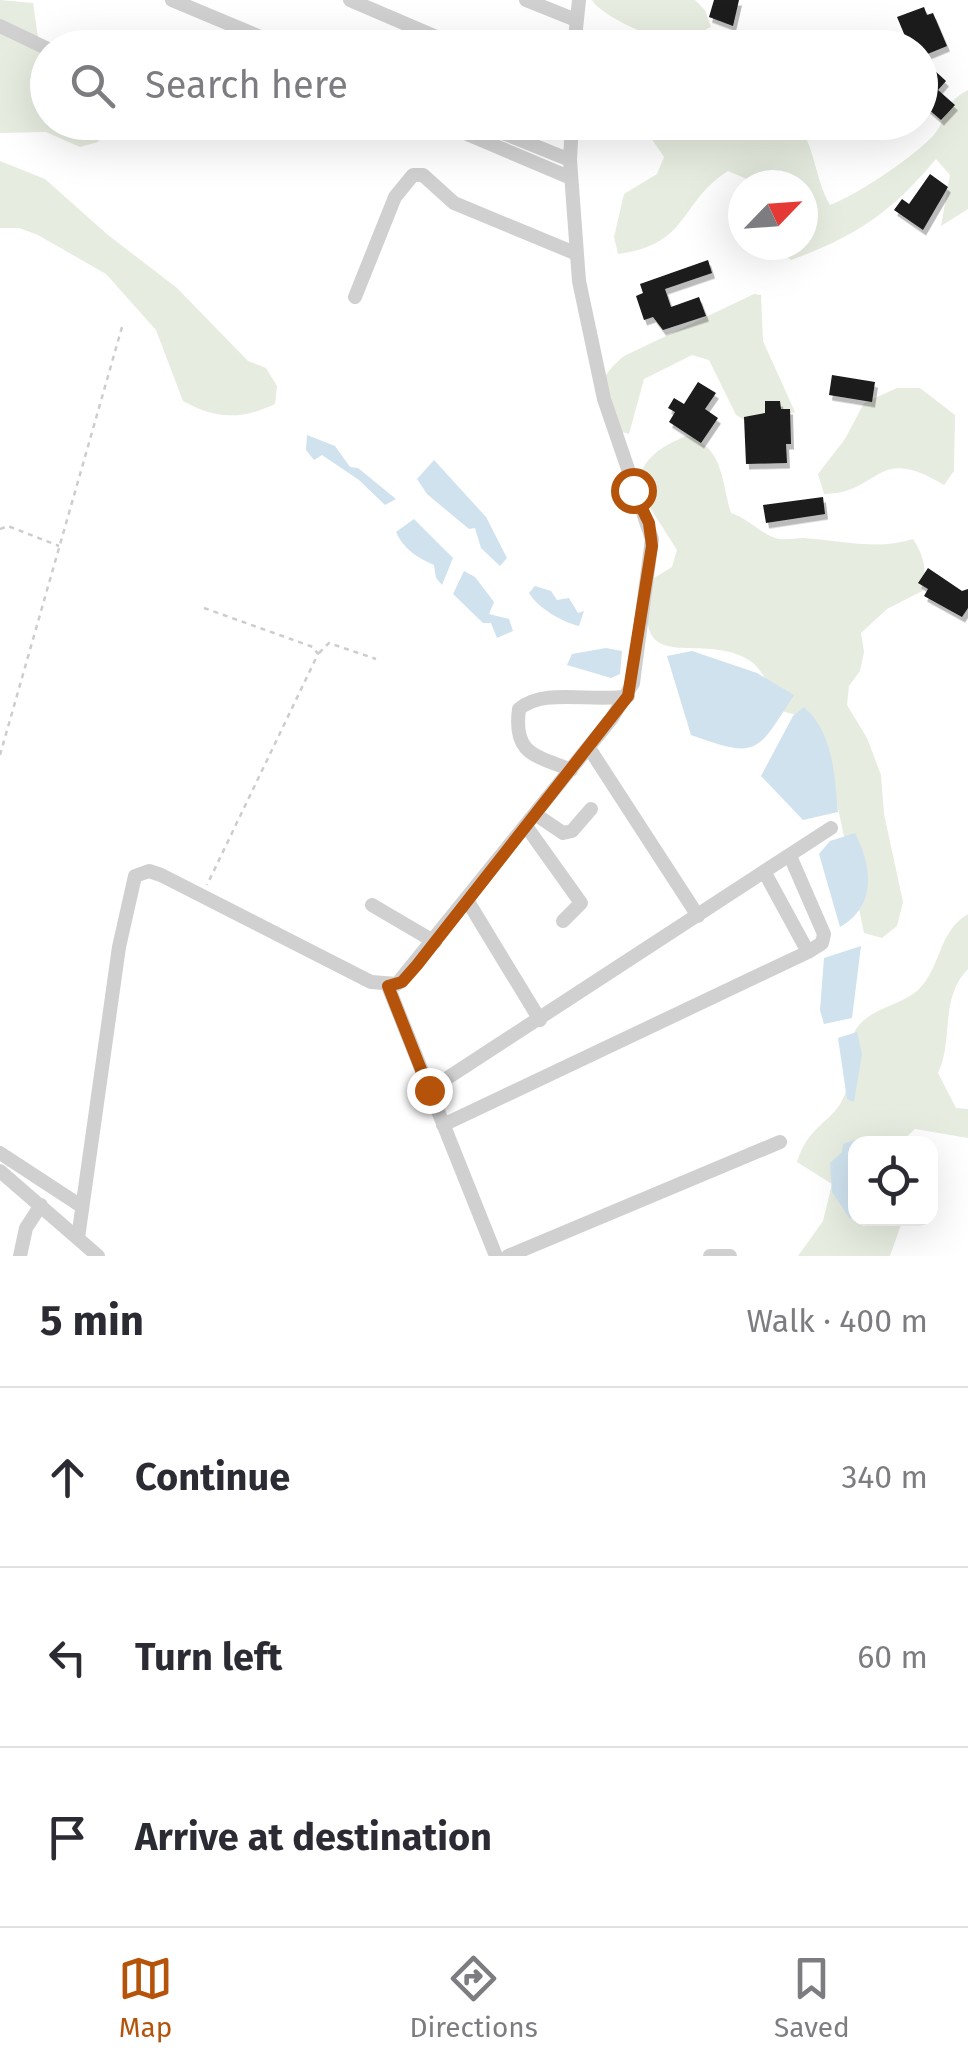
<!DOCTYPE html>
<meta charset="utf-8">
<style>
:root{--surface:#fff;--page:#f2f2f3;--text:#2b2b33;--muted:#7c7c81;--line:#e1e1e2;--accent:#b45309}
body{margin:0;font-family:"Fira Sans",sans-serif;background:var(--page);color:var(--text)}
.controls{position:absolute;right:30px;bottom:30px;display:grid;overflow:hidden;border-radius:20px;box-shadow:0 10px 40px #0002}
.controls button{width:90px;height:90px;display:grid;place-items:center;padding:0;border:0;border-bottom:2px solid var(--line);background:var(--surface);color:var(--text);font:50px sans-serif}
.compass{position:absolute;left:728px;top:170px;width:90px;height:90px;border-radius:50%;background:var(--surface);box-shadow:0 10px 40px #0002;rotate:65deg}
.stop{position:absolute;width:30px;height:30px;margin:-22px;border:8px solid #b45309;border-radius:50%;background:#fff}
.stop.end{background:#b45309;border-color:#fff;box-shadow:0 2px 10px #0008}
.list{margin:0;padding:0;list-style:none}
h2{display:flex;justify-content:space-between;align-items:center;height:130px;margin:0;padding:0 40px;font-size:42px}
h2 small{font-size:32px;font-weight:400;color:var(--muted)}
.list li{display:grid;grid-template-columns:65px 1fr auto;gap:30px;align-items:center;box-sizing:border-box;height:180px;padding:0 40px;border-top:2px solid var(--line)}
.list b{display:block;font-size:38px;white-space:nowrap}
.list em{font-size:32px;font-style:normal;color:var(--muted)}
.icon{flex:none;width:55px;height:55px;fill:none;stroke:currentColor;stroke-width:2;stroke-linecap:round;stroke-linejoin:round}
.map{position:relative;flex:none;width:968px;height:1256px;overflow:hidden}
.search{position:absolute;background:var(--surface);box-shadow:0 10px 40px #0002;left:30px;right:30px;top:30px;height:110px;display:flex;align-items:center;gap:25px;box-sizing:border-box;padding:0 35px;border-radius:55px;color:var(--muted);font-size:38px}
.sheet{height:670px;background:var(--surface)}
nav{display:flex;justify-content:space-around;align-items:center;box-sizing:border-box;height:140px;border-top:2px solid var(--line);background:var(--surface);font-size:28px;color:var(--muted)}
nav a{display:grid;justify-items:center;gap:5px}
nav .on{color:var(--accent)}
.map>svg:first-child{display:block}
.green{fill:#e6ecdf}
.water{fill:#cfe2ee}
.building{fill:#1a1a1a;filter:url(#shadow)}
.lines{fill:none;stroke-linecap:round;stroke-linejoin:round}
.path{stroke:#cdcdcd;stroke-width:2.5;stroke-dasharray:5 5;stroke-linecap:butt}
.minor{stroke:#d0d0d0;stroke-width:14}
.route{stroke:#b45309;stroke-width:12}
</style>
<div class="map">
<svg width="968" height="1256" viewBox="0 0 968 1256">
<defs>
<filter id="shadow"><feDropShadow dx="3" dy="5.5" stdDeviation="0" flood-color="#0004"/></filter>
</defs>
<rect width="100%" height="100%" fill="#fff"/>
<path class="green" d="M0,0l33,3 5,34 10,11v74l59,1 -9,19 -18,5 -34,-15 -46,1z
M592,0h103l10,10 6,17c-13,6 -26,13 -40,13 -17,0 -71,-25 -79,-40z
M968,90v119l-27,17 9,-51 -14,-16c-44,53 -81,78 -145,101l-18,-15h30v-60h-42l-33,-14c-50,32 -37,73 -110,83l-4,-17 10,-43 33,-20 7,-17 -23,-34h156c19,25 17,54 33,82 29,-11 78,-45 100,-66 19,-18 10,-35 38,-49z
M0,161l45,18 63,56 69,53 71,73 18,7 11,18 -2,18c-34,16 -60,15 -92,-3l-27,-71 -50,-56 -68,-39 -19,-7h-19z
M754,294l7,1 2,46 32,71 -42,13 -17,-10 -27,-55 -17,-5 -48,24 -15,55 -18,-5c-11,-36 -18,-47 13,-73z
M897,388h23l35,27 -1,56 -10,14c-69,-42 -62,8 -120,9l-6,-20 27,-35 19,-36z
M686,436c38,10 35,45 45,77 18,6 31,22 48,26 8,1 17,-1 24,-1 38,2 73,13 110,1 12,19 14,31 9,52l-35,18 -26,24 3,19 -4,19 -11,15 -2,19 20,33 14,37 3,39 19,88 -6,24 -15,12 -18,-5 -31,-149 -34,-68 -17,-5c-10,-16 -17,-41 -33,-51 -50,-31 -124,23 -95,-82l18,-11 5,-17 -41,-64c7,-28 24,-39 50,-50z
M968,914v55c-29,29 -14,71 -30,104l18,35 12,1v29l-53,-9 -15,14 -44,1v74l47,1 -13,37h-92l25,-35 9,-37 -35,-22c12,-39 37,-39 48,-68 6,-18 1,-43 9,-61 12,-25 45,-26 64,-43 24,-23 19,-57 50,-76z"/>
<path class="water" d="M307,435l28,11 15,21 8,1 38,31 -11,6 -26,-25 -37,-25 -8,5 -8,-10z
M434,460l52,57 21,41 -7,8 -19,-18 -6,-20 -6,1 -42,-35 -10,-15z
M414,519l39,39 -11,27 -6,-7 -2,-13c-16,-7 -31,-16 -38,-33z
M464,571l11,6 19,25 -5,12 20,5 4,12 -16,7 -6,-15h-8l-30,-29z
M535,586l16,5 6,9 12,-2 9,15 6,-2 -5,15c-17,-4 -41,-18 -50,-33z
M606,648l16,3 -2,23 -9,4 -44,-13 5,-11z
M692,651l65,22 37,22c-38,59 -36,64 -103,40l-24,-79z
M804,707c30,27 30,67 34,105l-35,8 -42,-44 32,-60z
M855,833c18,35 21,74 -15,94l-21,-73 11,-13z
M861,946l-9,72 -28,6 -4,-14 4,-52z
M857,1032l5,22 -8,48 -7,-3 -9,-61z
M857,1139h7v4l-8,1 -1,67 -5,8 -18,-27 -2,-29 12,-11 1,-8z"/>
<path class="building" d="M714,0h25l-6,26 -24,-9z
M924,7l3,8 6,-2 14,33 -22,9 -2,-7h-13l-13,-31z
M934,70l12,11 -8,9 17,15 -14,15 -21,-18v-21z
M930,174l18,13 -25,43 -29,-20 8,-11 7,5z
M708,260l4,13 -47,16 6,18 28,-10 7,19 -43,14 -10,-13 -9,3 -8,-24 7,-3 -3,-9z
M832,375l43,7 -3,20 -43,-7z
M698,382l18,11 -11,16 13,9 -17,25 -32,-21 6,-10 -7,-4 6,-10 10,6z
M765,401h15l1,8h9l1,35h-5l1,19 -41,1 -2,-47 21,-4z
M823,497l2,17 -59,9 -3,-18z
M928,568l34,23 6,-2v19l-6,9 -38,-21 4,-7 -10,-6z"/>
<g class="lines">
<path class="path" d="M0,529l8,-3 51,20
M204,608l109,39 5,7 -111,231
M319,653l10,-10 47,16
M0,755l122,-428"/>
<path class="minor" d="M172,0l115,48
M350,0l112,48
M526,0l50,20
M0,26l48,23
M574,48l5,-48
M200,122l15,7 23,-7
M439,122l132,56
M476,122l94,38
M355,297l40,-100 18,-22h10l31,28 123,51
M589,748l109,168
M571,770c-37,-15 -58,-16 -52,-61 26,-22 74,-6 109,-13
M535,814l28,19 9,-2 19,-22
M526,826l55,77 -18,18
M790,856l34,78 -2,9 -14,9
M467,900l73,120
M372,905l63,37
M388,986l108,270
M429,1090l402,-262
M443,1125l365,-173 -43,-79
M0,1153l81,53
M0,1171l98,85
M78,1238l41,-291 16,-71 14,-5 12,4 210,107 26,2 215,-266 21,-35 19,-144 -48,-140 -25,-118 -9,-121 2,-38
M20,1256l6,-28 15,-23
M508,1256l272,-114
M710,1256h20"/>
</g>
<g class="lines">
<path class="route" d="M429,1090l-41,-104 14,-4 15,-17 211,-269 24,-150 -3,-23 -16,-33"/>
</g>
</svg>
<div class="controls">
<button><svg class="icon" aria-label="locate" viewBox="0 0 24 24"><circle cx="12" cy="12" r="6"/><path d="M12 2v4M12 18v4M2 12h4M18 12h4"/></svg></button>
</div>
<svg class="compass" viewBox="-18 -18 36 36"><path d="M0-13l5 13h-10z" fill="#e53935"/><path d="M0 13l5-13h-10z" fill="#7c7c81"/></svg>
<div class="stop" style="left:633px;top:490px"></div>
<div class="stop end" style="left:429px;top:1090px"></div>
<div class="search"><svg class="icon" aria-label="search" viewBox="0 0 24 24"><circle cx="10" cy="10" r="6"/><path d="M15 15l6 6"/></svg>Search here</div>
</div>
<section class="sheet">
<h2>5 min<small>Walk · 400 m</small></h2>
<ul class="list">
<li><svg class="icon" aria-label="ahead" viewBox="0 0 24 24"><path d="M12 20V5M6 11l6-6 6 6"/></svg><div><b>Continue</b></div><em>340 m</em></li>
<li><svg class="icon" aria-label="left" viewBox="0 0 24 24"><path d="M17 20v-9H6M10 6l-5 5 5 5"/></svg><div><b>Turn left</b></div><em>60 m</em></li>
<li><svg class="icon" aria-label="arrive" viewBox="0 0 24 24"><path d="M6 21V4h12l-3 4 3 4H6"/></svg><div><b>Arrive at destination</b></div></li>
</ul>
</section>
<nav>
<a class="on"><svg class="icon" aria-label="map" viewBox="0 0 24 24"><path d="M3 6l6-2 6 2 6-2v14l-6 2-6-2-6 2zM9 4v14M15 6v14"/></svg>Map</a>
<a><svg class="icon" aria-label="directions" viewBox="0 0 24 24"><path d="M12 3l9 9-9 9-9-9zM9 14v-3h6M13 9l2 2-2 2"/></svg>Directions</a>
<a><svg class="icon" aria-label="saved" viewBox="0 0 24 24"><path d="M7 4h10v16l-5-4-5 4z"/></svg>Saved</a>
</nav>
